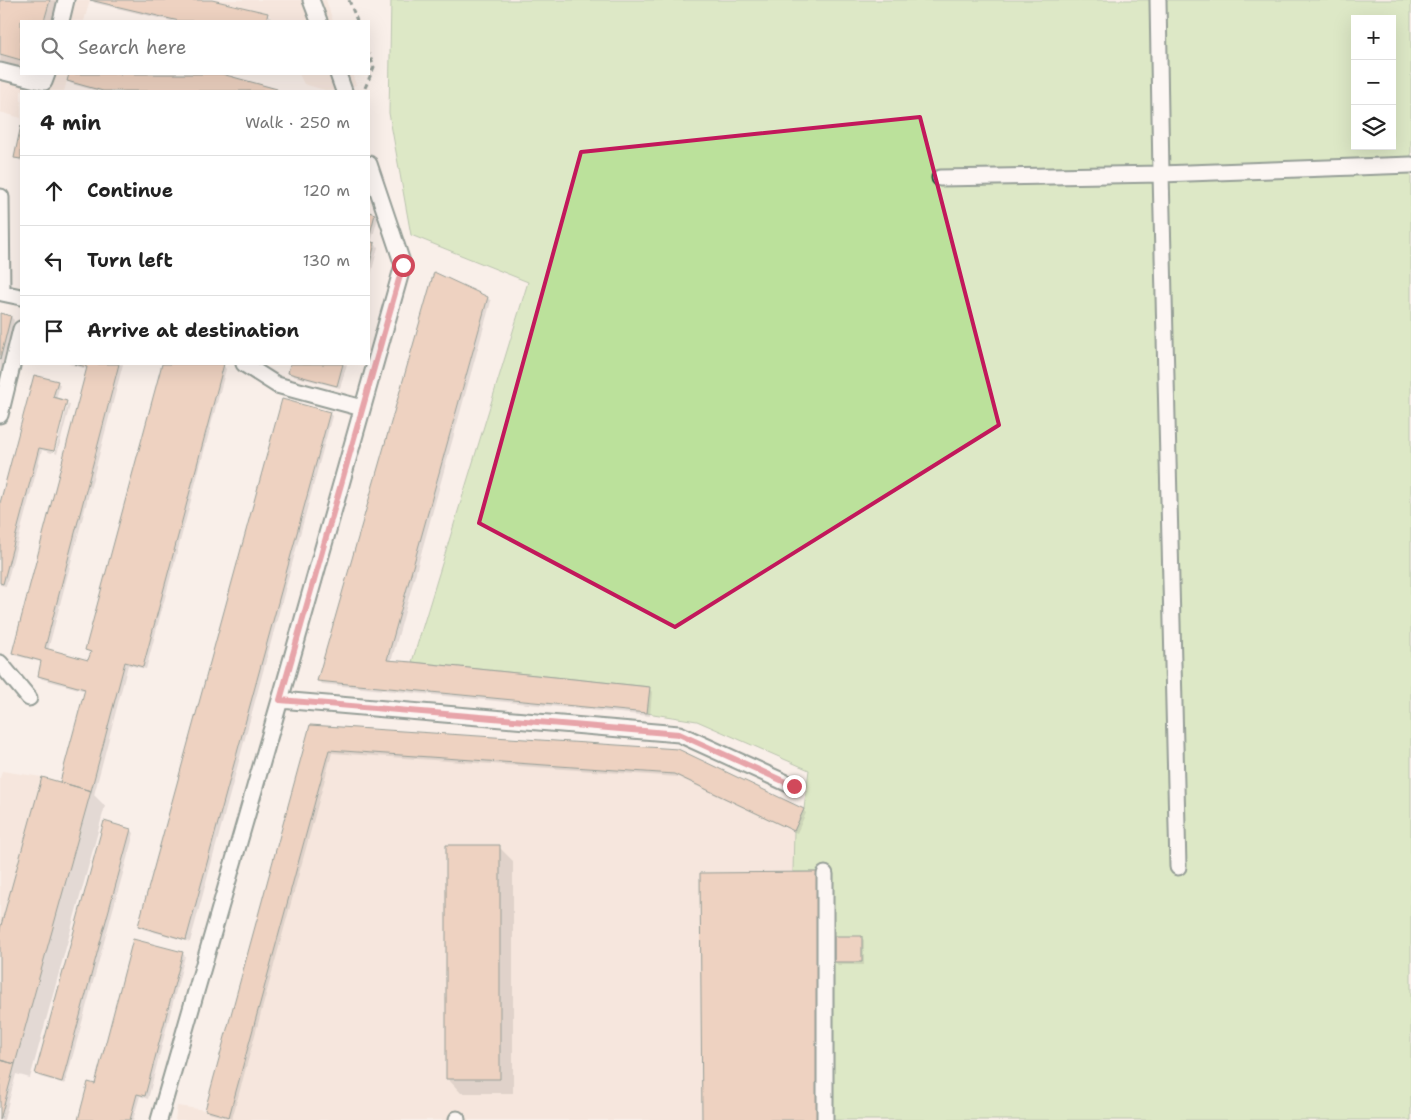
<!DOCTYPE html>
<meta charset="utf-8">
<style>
:root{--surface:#fff;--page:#f2f2f2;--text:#222;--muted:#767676;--line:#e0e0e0}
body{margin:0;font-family:"Shantell Sans",sans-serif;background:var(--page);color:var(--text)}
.controls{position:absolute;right:15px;top:15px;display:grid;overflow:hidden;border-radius:0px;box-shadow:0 5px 20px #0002}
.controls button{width:45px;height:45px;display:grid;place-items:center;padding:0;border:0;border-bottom:1px solid var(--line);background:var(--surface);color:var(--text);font:25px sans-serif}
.stop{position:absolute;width:15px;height:15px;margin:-11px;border:4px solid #d1495b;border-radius:50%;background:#fff}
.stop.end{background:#d1495b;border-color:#fff;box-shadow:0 1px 5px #0008}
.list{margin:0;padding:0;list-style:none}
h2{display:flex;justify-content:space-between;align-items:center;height:65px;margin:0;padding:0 20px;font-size:21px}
h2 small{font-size:16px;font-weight:400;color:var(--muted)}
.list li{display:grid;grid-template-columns:32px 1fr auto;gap:15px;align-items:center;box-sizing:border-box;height:70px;padding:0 20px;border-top:1px solid var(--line)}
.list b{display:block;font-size:19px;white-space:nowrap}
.list em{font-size:16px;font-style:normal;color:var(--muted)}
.icon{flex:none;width:28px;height:28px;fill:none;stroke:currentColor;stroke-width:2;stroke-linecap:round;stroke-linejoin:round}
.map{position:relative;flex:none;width:1411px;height:1120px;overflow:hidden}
.search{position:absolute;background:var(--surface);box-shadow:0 5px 20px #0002;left:20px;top:20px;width:350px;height:55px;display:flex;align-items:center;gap:12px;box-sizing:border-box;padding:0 18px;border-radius:0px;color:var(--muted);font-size:19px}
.panel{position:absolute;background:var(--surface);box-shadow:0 5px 20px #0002;left:20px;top:90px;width:350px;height:275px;border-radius:0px}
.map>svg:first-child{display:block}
.built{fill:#f1dcce}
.green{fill:#bbe19b;stroke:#6d8f68;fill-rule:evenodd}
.shadow{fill:#0003}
.building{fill:#dfaf90;stroke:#1f3d34}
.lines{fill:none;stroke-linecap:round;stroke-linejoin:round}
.lane-casing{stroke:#1f3d34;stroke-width:19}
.path{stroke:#1f3d34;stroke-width:3;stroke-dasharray:5 4;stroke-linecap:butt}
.lane{stroke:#fff;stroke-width:15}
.route{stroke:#d1495b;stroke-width:6}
.marked{fill:none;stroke:#c2185b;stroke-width:4;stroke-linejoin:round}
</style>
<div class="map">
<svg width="1411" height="1120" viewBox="0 0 1411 1120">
<rect width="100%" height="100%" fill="#f9efe9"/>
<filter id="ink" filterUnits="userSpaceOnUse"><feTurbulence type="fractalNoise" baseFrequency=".02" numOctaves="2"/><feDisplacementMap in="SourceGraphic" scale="10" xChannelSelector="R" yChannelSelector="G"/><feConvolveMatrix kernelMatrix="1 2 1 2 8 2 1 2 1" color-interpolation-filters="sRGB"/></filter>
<g filter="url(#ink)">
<path class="built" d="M0,0h90l-6,21h-63v53h48l-5,17h-43v27l-21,-6z
M212,0h114l7,21h-61l-4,-8z
M299,74h53l4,11 -13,4 -15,2 -24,-7z
M329,750l345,24 120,57 25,41 3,248h-647l2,-14 28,4 24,7z
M2,771l40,6 49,14 -76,273 -15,-4v-282z"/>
<path class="green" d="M391,0h1020v1120h-589l-3,-248h-26l1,-41 10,-22 5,-39 -112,-49 -50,-8 2,-26 -237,-25 116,-380 -117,-47 -22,-122zM1355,19h37v127h-37z"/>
<path class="shadow" d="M0,0h64l-6,21h-37v46l-21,-6z
M92,0h114l61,15 4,3 -1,3h-99l-76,-18z
M70,74h147l61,17h-181l-25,-7 -4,-3z
M21,131v30l-6,-4z
M369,213l6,2 3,3 -7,25 4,1 3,3 -9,35z
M488,298l3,3 -100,361 258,26 3,4 -2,24 -328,-32 -3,-4z
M0,314l11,3 3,3 -14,55z
M68,364h55l-75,286 41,11 2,-8 -5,-3 77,-286h54l6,1 3,4 -80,300 -18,-4 -34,130 11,11 -75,272 -14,-4 -12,46h-4v-186l61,-150 25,-93 -44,-12 -3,-3 3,-14 -25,-6 -4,-4 74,-283z
M292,364h55l-7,24 -47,-12 -4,-4z
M57,382l3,3 -4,14 11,3h-2l-13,51 -10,-3 -36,136 -6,-1v-77z
M68,403l2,2 -13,49 -2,-1z
M329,413l3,3 -142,526 -47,-13 -3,-3z
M311,726l367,25 125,59 3,3 -9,20 -119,-56 -346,-24 -100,366 -23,-6 -3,-3z
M131,830l3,3 -69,251 -25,-7 -4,-3z
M499,847l14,14v232h-52l-14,-15z
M861,937l3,3v25h-26l-3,-3z
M182,953l3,3 -37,143 -8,-3 -7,24h-53l16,-35z"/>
<path class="building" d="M0,0h50l-6,21h-23v39l-21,-6z
M90,0h122l56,13 -2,8h-87z
M69,74h153l55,15v2h-174l-36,-10z
M21,125v34l-7,-1z
M369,212l6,2 -6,24z
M369,241l6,2 -6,24z
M434,272l54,25 -101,363 25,2 238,25 -3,26 -330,-32z
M0,313l11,3 -11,44z
M74,364h45l-74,284 43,12 3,-8 -6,-2 77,-286h62l-81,303 -18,-5 -34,129 -31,-9 25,-93 -47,-13 3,-15 -29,-8 75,-286z
M290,364h53l-6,22 -49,-13z
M34,375l24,6 -5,16 14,4 -13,50 -15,-3 -36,136 -3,-1v-80z
M282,399l48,13 -144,528 -48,-14z
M310,725l368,24 126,60 -10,22 -120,-57 -345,-24 -100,367 -24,-7z
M42,777l49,14 -76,273 -15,-4v-131z
M104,821l27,8 -69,253 -27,-8z
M446,845h54v234h-54z
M820,872l2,248h-120l-2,-247z
M834,936h28v26h-28z
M133,939l50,13 -38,144 -8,-2 -7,26h-52l10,-38 7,2z
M0,1060l15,4 -15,56z"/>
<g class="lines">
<g class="lane-casing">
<path id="lane" d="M311,0l8,21
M1158,0l3,174 17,693
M61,21l5,-21
M0,71l44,11 3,-8
M338,74l6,17
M940,178l221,-4 250,-9
M1,197l1,96 19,4
M244,364l33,21 85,23
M0,415l21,-86
M0,663l29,35
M280,700l399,34 114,52
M825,874v246
M457,1119v1
M159,1120l121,-420 123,-435 -34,-101"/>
</g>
<path class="path" d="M349,0l8,21
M365,88l9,-21 -5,-13"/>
<use href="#lane" class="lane"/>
</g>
</g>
<g class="lines" filter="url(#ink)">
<path class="route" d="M403,265l-123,435 399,34 115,52"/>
</g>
<path d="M0 0H1411V1120H0ZM920,117l79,308 -324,202 -196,-104 102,-371z" fill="#f9efe9" fill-opacity=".55" fill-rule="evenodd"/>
<path class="marked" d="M920,117l79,308 -324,202 -196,-104 102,-371z"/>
</svg>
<div class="controls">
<button>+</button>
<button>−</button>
<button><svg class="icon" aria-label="layers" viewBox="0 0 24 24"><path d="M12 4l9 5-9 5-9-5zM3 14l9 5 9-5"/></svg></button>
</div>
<div class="stop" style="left:403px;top:265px"></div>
<div class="stop end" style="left:794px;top:786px"></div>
<div class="search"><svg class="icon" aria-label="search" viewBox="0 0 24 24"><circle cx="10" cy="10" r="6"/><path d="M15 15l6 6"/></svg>Search here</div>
<section class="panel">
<h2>4 min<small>Walk · 250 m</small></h2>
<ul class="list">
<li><svg class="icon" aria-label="ahead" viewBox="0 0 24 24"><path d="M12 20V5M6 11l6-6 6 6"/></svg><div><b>Continue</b></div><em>120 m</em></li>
<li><svg class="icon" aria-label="left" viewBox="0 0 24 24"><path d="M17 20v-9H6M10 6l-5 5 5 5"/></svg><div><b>Turn left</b></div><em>130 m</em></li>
<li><svg class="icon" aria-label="arrive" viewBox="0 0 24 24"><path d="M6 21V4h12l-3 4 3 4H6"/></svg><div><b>Arrive at destination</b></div></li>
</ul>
</section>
</div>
